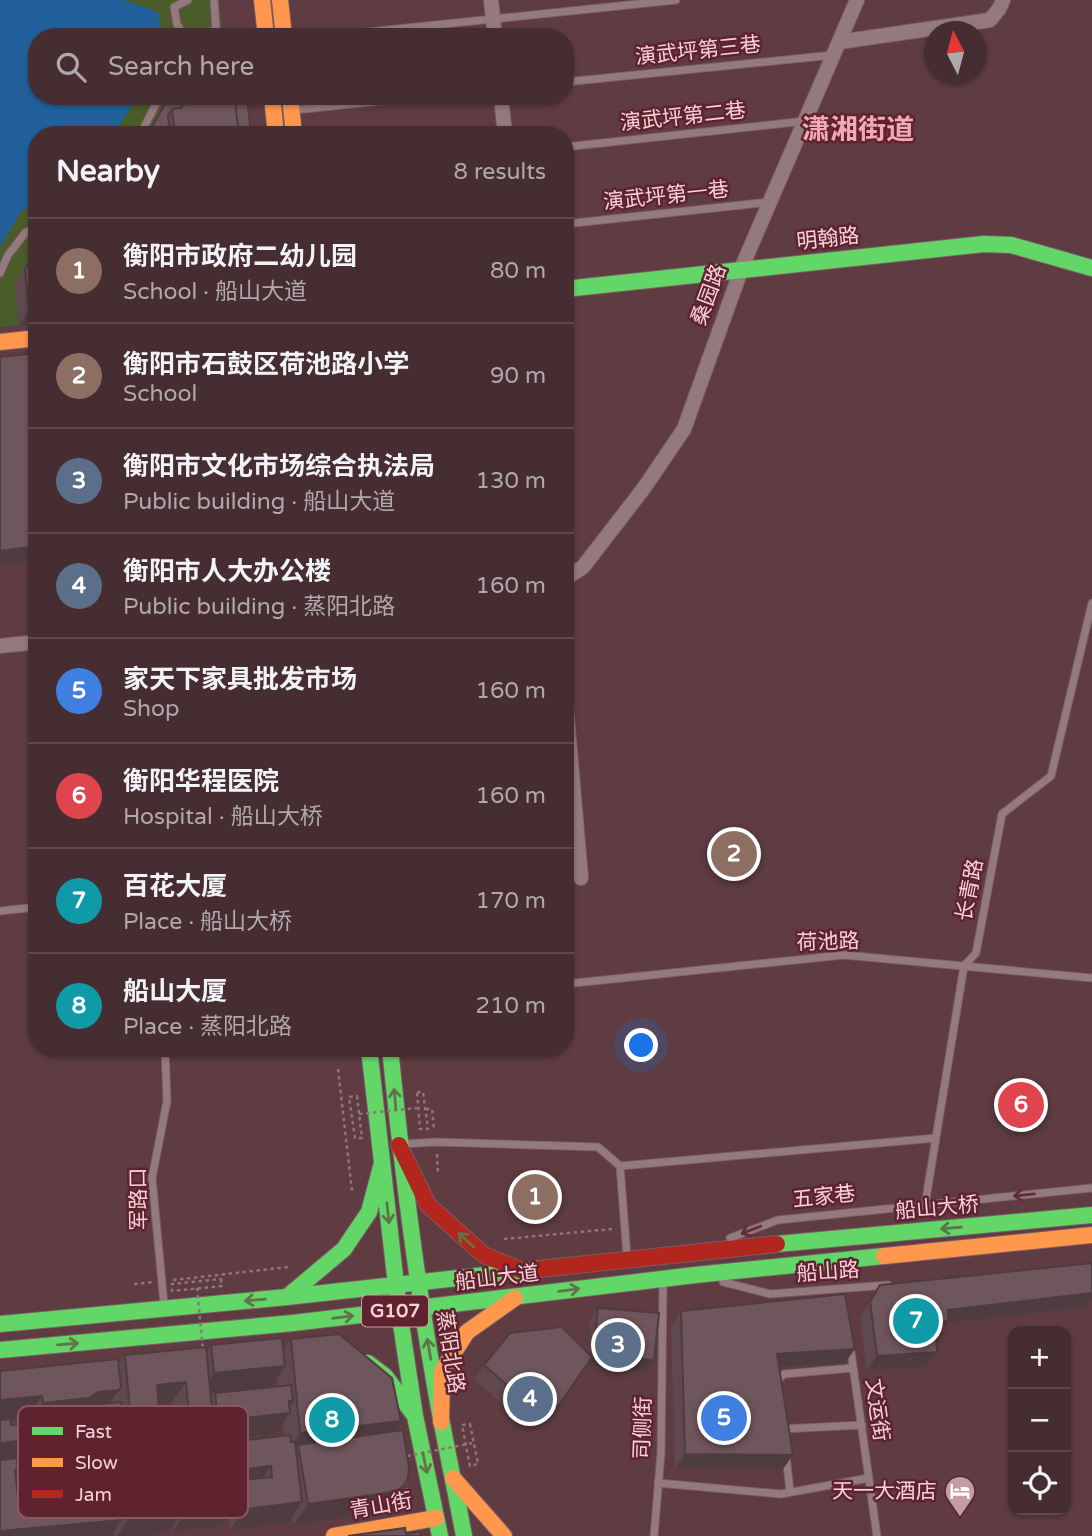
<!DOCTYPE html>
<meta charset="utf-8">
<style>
:root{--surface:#462d32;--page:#4d353a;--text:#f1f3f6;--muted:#b0a8ac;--line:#5e494d;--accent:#8abfa5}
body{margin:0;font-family:"Varela Round","Noto Sans SC",sans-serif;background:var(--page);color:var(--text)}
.controls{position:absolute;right:21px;bottom:21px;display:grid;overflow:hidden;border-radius:14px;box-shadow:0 2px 5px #0004}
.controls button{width:63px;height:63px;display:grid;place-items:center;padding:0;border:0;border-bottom:2px solid var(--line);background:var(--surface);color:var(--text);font:35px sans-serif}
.compass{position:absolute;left:924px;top:21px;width:63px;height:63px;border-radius:50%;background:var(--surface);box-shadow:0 2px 5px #0004;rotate:354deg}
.you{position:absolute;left:642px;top:1046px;width:24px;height:24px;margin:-18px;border:5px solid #fff;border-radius:50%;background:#1a73e8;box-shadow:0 0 0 10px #1a73e833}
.badge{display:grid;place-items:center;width:46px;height:46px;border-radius:50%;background:var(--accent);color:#fff;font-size:23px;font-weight:700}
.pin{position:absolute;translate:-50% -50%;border:4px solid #fff;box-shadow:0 2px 7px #0006}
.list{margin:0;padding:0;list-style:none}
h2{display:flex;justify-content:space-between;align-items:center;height:91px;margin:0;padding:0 28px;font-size:30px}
h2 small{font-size:23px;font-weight:400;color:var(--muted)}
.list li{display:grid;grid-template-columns:46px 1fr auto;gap:21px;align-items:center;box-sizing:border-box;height:105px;padding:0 28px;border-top:2px solid var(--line)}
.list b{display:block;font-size:26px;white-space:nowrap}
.list p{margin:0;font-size:23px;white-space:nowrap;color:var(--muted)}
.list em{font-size:23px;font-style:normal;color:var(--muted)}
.icon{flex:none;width:38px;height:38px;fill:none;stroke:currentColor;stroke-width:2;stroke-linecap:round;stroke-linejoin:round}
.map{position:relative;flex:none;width:1092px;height:1536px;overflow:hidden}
.search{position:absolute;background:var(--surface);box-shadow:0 2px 5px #0004;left:28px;top:28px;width:546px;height:77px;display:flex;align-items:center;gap:18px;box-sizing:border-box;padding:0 24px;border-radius:28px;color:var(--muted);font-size:26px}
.panel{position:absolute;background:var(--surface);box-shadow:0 2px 5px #0004;left:28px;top:126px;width:546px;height:931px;border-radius:28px}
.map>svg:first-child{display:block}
.green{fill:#4a5c2a}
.water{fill:#21609a}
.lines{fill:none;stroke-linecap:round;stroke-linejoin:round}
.lane-casing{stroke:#7b5c62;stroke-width:9}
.street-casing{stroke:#7b5c62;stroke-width:16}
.fast-casing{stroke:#7b5c62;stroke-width:18}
.slow-casing{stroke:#7b5c62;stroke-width:18}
.jam-casing{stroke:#7b5c62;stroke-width:18}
.path{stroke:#8e7579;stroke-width:2.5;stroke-dasharray:3.5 3.5;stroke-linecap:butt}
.lane{stroke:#947a7e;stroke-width:7}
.street{stroke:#947a7e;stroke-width:14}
.fast{stroke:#63d668;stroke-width:16}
.slow{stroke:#ff974d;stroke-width:16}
.jam{stroke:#b3261e;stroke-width:16}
.path-bridge{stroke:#8e7579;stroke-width:2.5;stroke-dasharray:3.5 3.5;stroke-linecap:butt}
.wall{fill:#5f494f;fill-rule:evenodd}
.shaded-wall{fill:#4e3c40}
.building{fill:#6f555c;stroke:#4e3c40;stroke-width:2}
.oneway{stroke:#617449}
.oneway2{stroke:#642c38}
.labels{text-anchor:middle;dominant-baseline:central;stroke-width:5;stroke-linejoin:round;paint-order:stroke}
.shield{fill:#5f2330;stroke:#ca9da4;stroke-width:2}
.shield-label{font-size:19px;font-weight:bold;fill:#f8d1d6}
.street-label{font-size:21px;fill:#f8d1d6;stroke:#5f2330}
.poi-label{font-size:21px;fill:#f8d1d6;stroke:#5f2330;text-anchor:end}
.district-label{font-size:28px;font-weight:bold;fill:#f3a8b3;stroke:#5f2330}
.key{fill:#5f2330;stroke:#8d5762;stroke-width:2}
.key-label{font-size:19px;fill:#f8d1d6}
</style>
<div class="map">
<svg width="1092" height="1536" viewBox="0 0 1092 1536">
<rect width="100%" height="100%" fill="#5e3c42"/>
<path class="green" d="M0,0h219l4,37h-186v59h131l-22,39h-109v123l-22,26 4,41 -19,2z"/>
<path class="water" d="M0,0h124l34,12 4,25h-125v59h101l-25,39h-76v71l-15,4 -22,37z"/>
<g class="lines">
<g class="lane-casing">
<path id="lane" d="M185,37l-8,-13 -3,-17 14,-7
M199,37l17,-8 -2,-29
M319,37l357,-37
M565,82l268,-27
M294,110l136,-14
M140,135l20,-39
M565,147l240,-26
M565,224l205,-22
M0,273l8,-18 18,-23 11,-4
M0,911l37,-4
M565,984l279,-29 248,23
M403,1144l32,-2 163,5 22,19 316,-28
M620,1166l7,90
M925,1205l39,-239 12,-13 26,-139 49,-38 41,-173
M730,1238l48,-18 314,-32
M723,1282l47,12 118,-9
M164,1304l-12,-126 15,-77 -2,-53
M850,1345l27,191
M776,1384v-2l8,-8 69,-6
M781,1429l81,-4
M786,1455l4,37
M658,1483l123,11 88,-16
M654,1536l7,-83 2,-168"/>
</g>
<g class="street-casing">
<path id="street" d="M491,0l4,37
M839,42l151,-22 9,-11 4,-9
M501,96l4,39
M565,580l1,-2 17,-11 61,-79 40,-59 60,-167 113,-262
M0,646l37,-4
M565,694l16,184"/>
</g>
<g class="fast-casing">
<path id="fast" d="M565,289l419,-45 27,1 81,23
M369,1048l30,263 16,105 25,120
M390,1048c11,109 24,218 43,326 9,55 21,108 31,162
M777,1244l315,-29
M287,1297l57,-48 25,-37 13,-49
M0,1324l287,-27 252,-28
M0,1350l293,-27 402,-48 189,-19
M368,1363l17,13 30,40"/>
</g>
<g class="slow-casing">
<path id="slow" d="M262,0l4,37
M280,0l4,37
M272,96l4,39
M290,96l4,39
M0,342l37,-4
M884,1256l208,-21
M441,1422l1,-51 25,-39 48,-34
M453,1478l51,58
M334,1536l102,-18"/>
</g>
<g class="jam-casing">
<path id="jam" d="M399,1145l29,60 56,50 36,15
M539,1269l238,-25"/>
</g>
<path class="path" d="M338,1069l14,122
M417,1092h6l5,37h-8z
M357,1096l5,42h-7l-6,-41z
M426,1109h6l2,21
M437,1154l1,21
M504,1239l108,-10
M221,1279l1,7 -50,5v-7z
M173,1280l115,-13
M134,1284l19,-2
M470,1424l8,40 -8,2 -8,-41z
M399,1491l4,14
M401,1501l5,-1 2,-4 -3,-15"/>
<use href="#lane" class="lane"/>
<use href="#street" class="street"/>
<use href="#fast" class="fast"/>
<use href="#slow" class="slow"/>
<use href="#jam" class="jam"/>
<path class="path-bridge" d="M359,1114l58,-6
M197,1288l6,62
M407,1456l66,-13"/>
</g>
<path class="wall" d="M168,96h79l4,39h-105z
M37,249v74l-18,2 -4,-41 11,-21z
M880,1285l207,22 -140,16 -9,13h-2l-10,31 -59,3 -7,-53z
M598,1308l48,63 -60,-6 -37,55 -27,2 -48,-43 10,-14 103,-12 4,-35z
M681,1311l164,52 -66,5 4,101 -108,-1 -4,-142z
M291,1339l110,82 -8,11 -4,74 -7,5 -10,3 -79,11 -1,-8 -4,6 -58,7 -2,-13 -6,9 -49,5 -1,-4 -4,6 -27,3h-27v-5l-114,5 11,-111 6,-7 -17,2v-49l119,-7 6,-9 81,-3 5,-7 72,4zM278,1377l1,9 -8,1zM171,1403l1,12 -19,2 6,-8v-5zM283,1423l1,13 -46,5 -7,10 -27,3 10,-14 61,-6zM115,1444l3,26h1l-2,2 -7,-22zM25,1460l-9,13 2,-4v-8z"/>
<path class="shaded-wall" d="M37,309v14l-18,2 10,-15z
M37,546v14l-37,4v-13z
M1092,1293v7l-5,7 -140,16 -9,13 -13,1 10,-14 13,-13z
M855,1349l-10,14 -78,5 10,-14z
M937,1352l-11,15 -59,3 10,-14z
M593,1354l61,6 -8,11 -60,-6z
M285,1366l-14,21 -72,7 15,-21z
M186,1382l-15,21 -29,3 15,-21z
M121,1387l-15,21 -78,16 15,-21z
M42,1396l-15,21 -6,-5 -4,6 -17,2v-20z
M289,1401h4l-9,12h6l-15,21 -61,6 -13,20 -78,3 -5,7 14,-21 71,-7 15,-21z
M559,1405l-10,15 -27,2 10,-15z
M159,1409l-14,20 -16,-9 -8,11 3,-1 -15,21 -83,8 -1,1 -25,3v-20l116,-12 14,-19z
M401,1421l-15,21 -88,3 -5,8 -7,1 14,-21z
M685,1454l108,1 -10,14 -108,-1z
M271,1466l-15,21 -15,-7 -6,10 -8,1 14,-21z
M79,1478l-14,21 -52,5 15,-21z
M404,1486l-15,20 -7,5 -10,3 -79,11 15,-21z
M302,1502l-14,21 -58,7 15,-21z
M237,1505l-15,21 -49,5 14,-21z
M183,1512l-15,21 -27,3h-24l12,-18z
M122,1520l-12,16h-110v-5z"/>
<path class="building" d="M241,32v5h-37l1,-1z
M170,96h77l4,39h-12l-4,-33 -10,1v-3l-43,5 -2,3 -8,1 -4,6 2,20h-23z
M225,100v3l10,-1 4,33h-64l-3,-26 10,-1v-3z
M36,249l1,60 -8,1 -4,-40z
M37,353v193l-37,5v-194z
M1092,1263v30l-144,17v11l-13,2 2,29 -60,4 -7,-54 10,-17z
M845,1294l10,55 -78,5 16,101 -108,-1 -4,-143z
M598,1308l61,5 -5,47 -61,-6z
M562,1327l30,30 -33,48 -27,2 -48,-42 26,-32z
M339,1334l53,44 9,43 -101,12 -9,-94z
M282,1338l3,28 -71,7 -3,-28z
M206,1347l9,92 -2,2 -81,8 -3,-29 60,-7 -3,-31 -29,3 2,24 -29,3 -5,-57z
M118,1359l3,28 -2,3 -21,2 -9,6 -46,5 -1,-7 -42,4v-29z
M291,1385l2,16h-4l1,12 -72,8 -3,-28z
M121,1402l3,28 -124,13v-23l11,-1v6l11,-1 -1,-12z
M403,1430l6,38 -1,10 -4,8 -7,4 -10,3 -79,11 -10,-59z
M290,1435l1,7h4l7,60 -57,7 -4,-29 31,-3 -1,-11 -30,4 -3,-29z
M115,1450l7,70 -122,11v-71l17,-2 1,11 -3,1 3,27 63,-6 -2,-13 -51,5 -2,-24z
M405,1528l1,6 14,-2 1,4h-73z"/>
<defs><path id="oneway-shaft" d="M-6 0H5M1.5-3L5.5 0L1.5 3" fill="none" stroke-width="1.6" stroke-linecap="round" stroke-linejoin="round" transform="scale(1.75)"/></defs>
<g class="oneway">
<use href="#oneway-shaft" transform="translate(395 1099) rotate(-95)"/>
<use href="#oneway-shaft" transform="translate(388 1213) rotate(84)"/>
<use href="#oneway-shaft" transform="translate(951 1228) rotate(175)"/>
<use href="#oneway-shaft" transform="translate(466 1240) rotate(-138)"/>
<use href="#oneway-shaft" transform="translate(569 1290) rotate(-7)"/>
<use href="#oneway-shaft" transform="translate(255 1300) rotate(175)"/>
<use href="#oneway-shaft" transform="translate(343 1317) rotate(-7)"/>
<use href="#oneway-shaft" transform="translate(68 1344) rotate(-5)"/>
<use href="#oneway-shaft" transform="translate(429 1349) rotate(-100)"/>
<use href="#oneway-shaft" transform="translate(425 1463) rotate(78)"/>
</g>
<g class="oneway2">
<use href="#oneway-shaft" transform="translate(1024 1195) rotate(174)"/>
<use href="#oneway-shaft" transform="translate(751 1230) rotate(159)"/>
</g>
<defs>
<g id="hotel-pin" transform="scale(1.575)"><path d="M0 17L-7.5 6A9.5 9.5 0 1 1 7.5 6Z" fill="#c29da2" stroke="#5f2330"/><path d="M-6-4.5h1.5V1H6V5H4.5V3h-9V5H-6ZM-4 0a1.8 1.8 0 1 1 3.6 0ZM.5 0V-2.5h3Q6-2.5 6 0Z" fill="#fff"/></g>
</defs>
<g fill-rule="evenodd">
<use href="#hotel-pin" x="960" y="1491"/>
</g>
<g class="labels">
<rect class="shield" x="362" y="1295.5" width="66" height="31" rx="5"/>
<g class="shield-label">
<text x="395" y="1311">G107</text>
</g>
<g class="street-label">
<text transform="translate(698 51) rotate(-6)">演武坪第三巷</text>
<text transform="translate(683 117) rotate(-6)">演武坪第二巷</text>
<text transform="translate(666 196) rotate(-6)">演武坪第一巷</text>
<text transform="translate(828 239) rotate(-6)">明翰路</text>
<text transform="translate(709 295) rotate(-70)">桑园路</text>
<text transform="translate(970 890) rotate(-79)">长青路</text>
<text transform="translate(828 942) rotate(-2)">荷池路</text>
<text transform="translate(824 1197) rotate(-6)">五家巷</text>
<text transform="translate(139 1199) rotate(-91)">军路口</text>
<text transform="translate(937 1208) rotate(-5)">船山大桥</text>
<text transform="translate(828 1272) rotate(-4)">船山路</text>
<text transform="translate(497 1278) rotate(-7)">船山大道</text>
<text transform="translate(450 1352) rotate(81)">蒸阳北路</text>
<text transform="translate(877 1410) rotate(82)">文运街</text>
<text transform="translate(643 1428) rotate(-88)">司侧街</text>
<text transform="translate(381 1506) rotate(-10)">青山街</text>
</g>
<g class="poi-label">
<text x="937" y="1491">天一大酒店</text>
</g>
<g class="district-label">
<text x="858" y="130">潇湘街道</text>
</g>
</g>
<rect x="18" y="1406" width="230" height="112" rx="10" class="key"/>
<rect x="32" y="1427" width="31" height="8" fill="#63d668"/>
<rect x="32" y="1458" width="31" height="9" fill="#ff974d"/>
<rect x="32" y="1490" width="31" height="8" fill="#b3261e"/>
<g class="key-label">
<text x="75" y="1438">Fast</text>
<text x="75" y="1469">Slow</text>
<text x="75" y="1501">Jam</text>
</g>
</svg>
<div class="controls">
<button>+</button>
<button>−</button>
<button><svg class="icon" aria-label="locate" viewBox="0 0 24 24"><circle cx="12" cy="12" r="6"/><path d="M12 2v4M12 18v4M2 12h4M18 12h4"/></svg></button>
</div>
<svg class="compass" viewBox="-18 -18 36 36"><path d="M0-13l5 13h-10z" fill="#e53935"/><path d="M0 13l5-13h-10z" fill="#b0a8ac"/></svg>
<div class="you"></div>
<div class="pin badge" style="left:535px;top:1197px;background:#8d6e63">1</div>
<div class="pin badge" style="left:734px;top:854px;background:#8d6e63">2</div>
<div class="pin badge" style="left:618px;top:1345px;background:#5c6f8a">3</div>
<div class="pin badge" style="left:530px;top:1399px;background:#5c6f8a">4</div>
<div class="pin badge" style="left:724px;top:1418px;background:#3f7fe0">5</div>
<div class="pin badge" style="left:1021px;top:1105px;background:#e0444e">6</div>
<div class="pin badge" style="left:916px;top:1321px;background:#0f9aa8">7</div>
<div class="pin badge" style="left:332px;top:1420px;background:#0f9aa8">8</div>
<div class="search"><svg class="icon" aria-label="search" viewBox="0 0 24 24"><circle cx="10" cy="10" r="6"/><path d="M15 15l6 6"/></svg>Search here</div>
<section class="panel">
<h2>Nearby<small>8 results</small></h2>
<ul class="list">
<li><span class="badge" style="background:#8d6e63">1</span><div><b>衡阳市政府二幼儿园</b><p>School · 船山大道</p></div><em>80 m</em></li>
<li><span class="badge" style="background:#8d6e63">2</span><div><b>衡阳市石鼓区荷池路小学</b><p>School</p></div><em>90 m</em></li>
<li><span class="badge" style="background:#5c6f8a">3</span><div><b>衡阳市文化市场综合执法局</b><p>Public building · 船山大道</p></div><em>130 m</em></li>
<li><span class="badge" style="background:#5c6f8a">4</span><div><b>衡阳市人大办公楼</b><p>Public building · 蒸阳北路</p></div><em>160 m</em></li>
<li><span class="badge" style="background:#3f7fe0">5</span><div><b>家天下家具批发市场</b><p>Shop</p></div><em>160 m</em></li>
<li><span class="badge" style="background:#e0444e">6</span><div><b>衡阳华程医院</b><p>Hospital · 船山大桥</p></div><em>160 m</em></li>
<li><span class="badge" style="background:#0f9aa8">7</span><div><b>百花大厦</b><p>Place · 船山大桥</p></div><em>170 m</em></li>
<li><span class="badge" style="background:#0f9aa8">8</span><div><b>船山大厦</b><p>Place · 蒸阳北路</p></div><em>210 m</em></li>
</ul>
</section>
</div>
